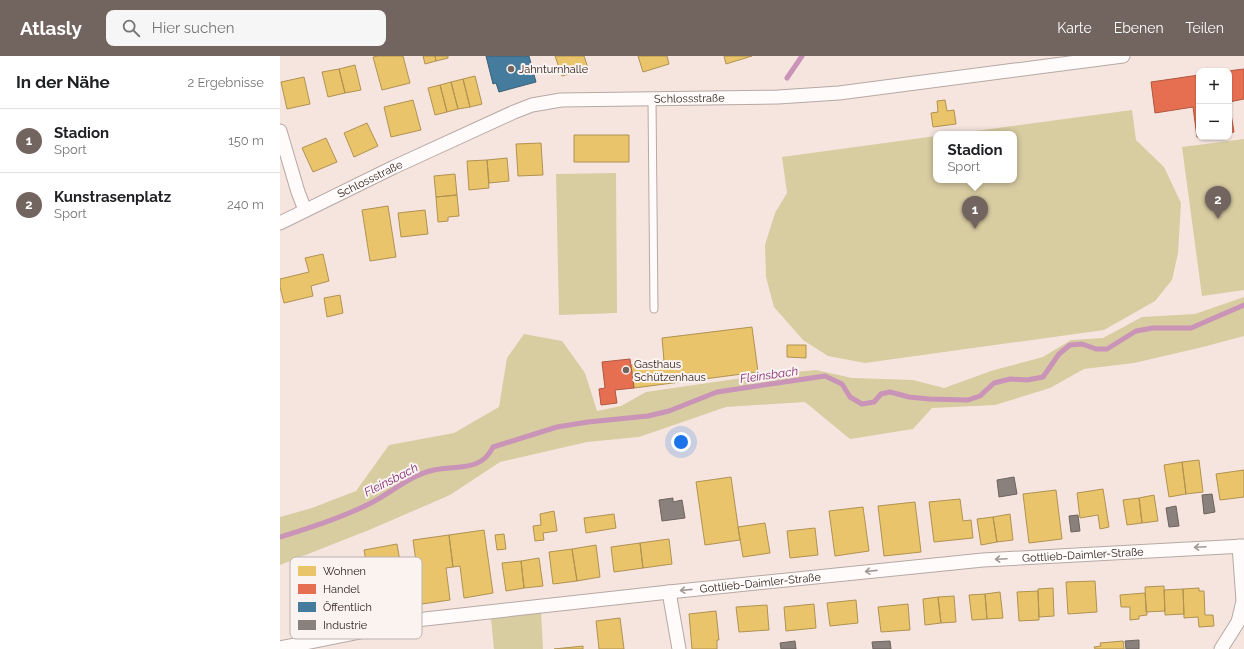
<!DOCTYPE html>
<html lang="de">
<meta charset="utf-8">
<style>
:root{--surface:#fff;--page:#f6f6f6;--text:#202124;--muted:#757577;--line:#e0e0e0;--accent:#72645e}
body{margin:0;font-family:Raleway,sans-serif;background:var(--page);color:var(--text)}
.controls{position:absolute;right:12px;top:12px;display:grid;overflow:hidden;border-radius:8px;box-shadow:0 1px 3px #0004}
.controls button{width:36px;height:36px;display:grid;place-items:center;padding:0;border:0;border-bottom:1px solid var(--line);background:var(--surface);color:var(--text);font:20px sans-serif}
.you{position:absolute;left:401px;top:386px;width:14px;height:14px;margin:-10px;border:3px solid #fff;border-radius:50%;background:#1a73e8;box-shadow:0 0 0 6px #1a73e833}
.badge{display:grid;place-items:center;width:26px;height:26px;border-radius:50%;background:var(--accent);color:#fff;font-size:13px;font-weight:700}
.pin{position:absolute;translate:-50% -33px;filter:drop-shadow(0 1px 2px #0008)}
.pin::after{content:'';position:absolute;top:21px;width:14px;height:12px;background:inherit;clip-path:polygon(0 0,100% 0,50% 100%)}
.popup{position:absolute;left:653px;top:75px;width:84px;height:52px;box-sizing:border-box;display:grid;place-content:center;border-radius:8px;background:var(--surface);filter:drop-shadow(0 1px 3px #0005);font-size:13px;white-space:nowrap;color:var(--muted)}
.popup b{font-size:15px;color:var(--text)}
.popup::after{content:'';position:absolute;left:50%;top:100%;margin-left:-8px;border:8px solid transparent;border-top-color:var(--surface)}
.list{margin:0;padding:0;list-style:none}
h2{display:flex;justify-content:space-between;align-items:center;height:52px;margin:0;padding:0 16px;font-size:17px}
h2 small{font-size:13px;font-weight:400;color:var(--muted)}
.list li{display:grid;grid-template-columns:26px 1fr auto;gap:12px;align-items:center;box-sizing:border-box;height:64px;padding:0 16px;border-top:1px solid var(--line)}
.list b{display:block;font-size:15px;white-space:nowrap}
.list p{margin:0;font-size:13px;white-space:nowrap;color:var(--muted)}
.list em{font-size:13px;font-style:normal;color:var(--muted)}
.icon{flex:none;width:22px;height:22px;fill:none;stroke:currentColor;stroke-width:2;stroke-linecap:round;stroke-linejoin:round}
.map{position:relative;flex:none;width:964px;height:593px;overflow:hidden}
header{display:flex;align-items:center;gap:24px;box-sizing:border-box;height:56px;padding:0 20px;background:var(--accent);color:#fff}
header strong{font-size:19px}
nav{display:flex;gap:22px;margin-inline-start:auto;font-size:14px}
.search{width:280px;height:36px;background:var(--page);display:flex;align-items:center;gap:10px;box-sizing:border-box;padding:0 14px;border-radius:8px;color:var(--muted);font-size:15px}
main{display:flex}
aside{flex:1;background:var(--surface)}
.map>svg:first-child{display:block}
.green{fill:#d8cca1}
.homes{fill:#e9c46a;stroke:#b09252}
.shops{fill:#e76f51;stroke:#af5740}
.public{fill:#457b9d;stroke:#3d5f75}
.industry{fill:#8a817c;stroke:#6e635e}
.lines{fill:none;stroke-linecap:round;stroke-linejoin:round}
.stream{stroke:#ca93b8;stroke-width:5}
.service-casing{stroke:#b7a8a4;stroke-width:9}
.minor-casing{stroke:#b7a8a4;stroke-width:15}
.service{stroke:#fefbfa;stroke-width:7}
.minor{stroke:#fefbfa;stroke-width:13}
.oneway{stroke:#9f9895}
.poi-dot{fill:#72645e;stroke:#fbf3f0;stroke-width:1.5}
.labels{text-anchor:middle;dominant-baseline:central;stroke-width:4;stroke-linejoin:round;paint-order:stroke}
.poi-label{font-size:11px;fill:#2b1e19;stroke:#fbf3f0;text-anchor:start}
.street-label{font-size:11px;fill:#2b1e19;stroke:#fbf3f0}
.water-label{font-size:12px;font-style:italic;fill:#842e75;stroke:#fbf3f0}
.key{fill:#fbf3f0;stroke:#bdb3b0;stroke-width:1}
.key-label{font-size:11px;fill:#2b1e19}
</style>
<header>
<strong>Atlasly</strong>
<div class="search"><svg class="icon" aria-label="search" viewBox="0 0 24 24"><circle cx="10" cy="10" r="6"/><path d="M15 15l6 6"/></svg>Hier suchen</div>
<nav><a>Karte</a><a>Ebenen</a><a>Teilen</a></nav>
</header>
<main>
<aside>
<h2>In der Nähe<small>2 Ergebnisse</small></h2>
<ul class="list">
<li><span class="badge">1</span><div><b>Stadion</b><p>Sport</p></div><em>150 m</em></li>
<li><span class="badge">2</span><div><b>Kunstrasenplatz</b><p>Sport</p></div><em>240 m</em></li>
</ul>
</aside>
<div class="map">
<svg width="964" height="593" viewBox="0 0 964 593">
<rect width="100%" height="100%" fill="#f6e5df"/>
<path class="green" d="M852,54l4,30 28,27 17,36 -3,50 -6,27 -17,21 -51,29 -239,33 -37,-7 -25,-16 -29,-33 -8,-30 -1,-32 10,-32 12,-20 -5,-36 154,-21v44h78v-46h-61z
M964,83v151l-42,6 -20,-149z
M336,117l1,140 -58,2 -3,-141z
M964,241v39l-41,11 -69,16 -50,6 -34,19 -55,17 -63,3 -19,21 -63,10 -45,-37 -79,5 -87,30 -52,5 -87,20 -50,33 -81,35 -89,35v-48l32,-9 44,-17 33,-46 65,-12 45,-26 8,-49 17,-24 38,7 23,32 12,38 24,-5 25,-14 117,-17 53,-5 36,8 61,2 31,8 50,-18 49,-13 28,-17 32,-2 39,-21 53,-3z
M261,555l2,38h-49l-3,-30z"/>
<path class="homes" d="M98,0h25l7,27 -28,7 -9,-33z
M143,0h12l1,5 -11,3z
M155,0h13v2l-12,3z
M275,0h29l4,12 -26,8z
M358,0h29l2,8 -26,8z
M444,0h28l-26,8z
M75,9l6,25 -16,3 -6,-24z
M59,13l6,24 -17,4 -6,-25z
M195,20l7,28 -12,3 -7,-28z
M24,21l6,27 -23,5 -6,-27z
M183,23l7,28 -12,2 -7,-27z
M171,26l7,27 -11,3 -7,-27z
M160,29l7,27 -12,3 -7,-27z
M133,44l8,30 -30,7 -7,-30z
M665,44l2,11 7,-1 2,14 -23,3 -2,-14 7,-1 -1,-11z
M87,67l11,23 -24,11 -10,-24z
M294,79h55v27h-55z
M46,82l11,24 -24,10 -11,-24z
M261,87l2,32 -25,1 -2,-32z
M227,102l2,23 -20,2 -2,-23z
M207,104l2,28 -20,2 -2,-29z
M175,118l2,21 -21,2 -2,-21z
M177,139l2,21 -11,1v4l-10,1 -2,-25z
M108,150l8,51 -26,4 -8,-51z
M145,154l3,24 -27,3 -3,-24z
M43,198l6,27 -18,5 2,10 -29,7 -4,-16v-8l29,-7 -4,-14z
M60,239l3,18 -16,4 -3,-19z
M472,271l6,45 -124,16 -3,-23 33,-4 -2,-23z
M507,289h19v13l-19,-1z
M919,404l4,32 -17,2 -4,-32z
M902,406l4,32 -17,3 -5,-32z
M964,414v27l-24,3 -4,-26z
M451,421l9,63 -35,5 -9,-63z
M823,433l6,38 -9,2 -2,-14 -18,3 -3,-25z
M776,434l6,49 -33,4 -6,-49z
M874,439l4,26 -16,2 -3,-25z
M859,442l3,25 -15,2 -4,-25z
M680,443l3,22 8,-1 2,18 -39,4 -5,-40z
M635,446l6,50 -37,4 -6,-50z
M583,451l6,44 -34,5 -6,-45z
M274,455l3,20 -14,2 1,7 -9,1 -2,-15 8,-1 -1,-11z
M334,458l2,14 -30,5 -2,-15z
M730,458l3,26 -16,2 -4,-25z
M713,461l4,25 -16,3 -4,-26z
M485,467l5,30 -27,4 -5,-30z
M535,472l3,27 -28,3 -3,-27z
M204,474l9,63 -29,5 -4,-32 -7,1 -4,-32z
M224,478l2,15 -9,1 -2,-15z
M169,479l4,32 -7,1 4,32 -28,4 -9,-64z
M389,483l3,25 -29,4 -3,-25z
M360,487l3,25 -29,4 -3,-25z
M117,488l5,29 -33,6 -5,-29z
M316,489l4,32 -23,4 -5,-32z
M292,493l5,32 -24,3 -4,-32z
M259,502l4,28 -19,2 -3,-27z
M241,505l3,27 -18,3 -4,-28z
M122,517l5,30 -33,6 -5,-30z
M89,523l5,32 -32,6 -6,-33z
M815,525l2,31 -29,2 -2,-32z
M884,530l1,25 -19,1 -1,-25z
M773,532l1,28 -15,1 -1,-28z
M919,532v3h5l1,24h8l1,11 -15,1 -1,-10 -14,1 -1,-29z
M903,533l1,25 -19,1 -1,-25z
M758,535l1,29 -20,1 -2,-29z
M720,536l3,26 -16,1 -2,-25z
M865,537l2,22 -8,1v3l-9,1v-13h-9l-1,-12z
M705,538l2,25 -15,1 -3,-25z
M674,540l2,26 -15,1 -3,-26z
M45,541l3,22 -27,5 -4,-23z
M658,541l3,26 -16,2 -2,-26z
M576,544l2,23 -28,3 -3,-23z
M534,548l2,24 -30,3 -2,-24z
M628,548l2,26 -29,2 -3,-25z
M487,549l2,25 -30,2 -3,-25z
M436,555l3,29h-2v9h-25l-3,-35z
M340,562l4,31h-25l-3,-28z
M843,585l1,8h-29l-1,-2 7,-1 -1,-3z
M303,590v3h-29z"/>
<path class="shops" d="M964,13v30l-15,3 5,30 -5,1v-62h-1z
M919,19v62h-2l-4,-30 -38,6 -4,-31z
M350,303l4,29 -19,2 2,13 -16,2 -2,-16 6,-1 -3,-26z"/>
<path class="public" d="M206,0h43l7,26 -37,10 -3,-9 -3,1z"/>
<path class="industry" d="M734,421l3,17 -18,3 -2,-17z
M932,438l3,18 -11,2 -2,-19z
M393,442v4l9,-2 3,18 -23,3 -3,-21z
M896,450l3,20 -10,1 -3,-19z
M798,459l2,16 -9,1 -2,-16z
M859,584v9h-13l-1,-8z
M515,585l1,8h-15l-1,-6z
M610,585l1,8h-18l-1,-7z"/>
<g class="lines">
<path class="stream" d="M507,22l15,-22
M0,481c30,-9 61,-19 89,-33 22,-11 41,-29 65,-34 24,-5 47,2 59,-23l64,-20 31,-5 60,-6 21,-5 48,-19 108,-16 17,8 8,13 12,7 12,-2 7,-8 9,-2 19,5 20,2 39,1 12,-4 14,-13 16,-4 17,1 16,-3 16,-23 11,-9 12,-1 14,5h11l29,-18 17,-3h38l53,-23"/>
<g class="service-casing">
<path id="service" d="M372,43l2,210"/>
</g>
<g class="minor-casing">
<g id="minor">
<path d="M0,75l18,61 7,18"/>
<path id="s1" d="M0,167l114,-56 120,-55 18,-7 29,-5 217,-3 61,-4 284,-37"/>
<path d="M389,536l10,57"/>
<path id="s2" d="M0,592l145,-29 244,-27 314,-32 261,-14"/>
<path d="M941,593l17,-27 5,-21 -4,-55"/>
</g>
</g>
<use href="#service" class="service"/>
<use href="#minor" class="minor"/>
</g>
<defs><path id="oneway-shaft" d="M-6 0H5M1.5-3L5.5 0L1.5 3" fill="none" stroke-width="1.6" stroke-linecap="round" stroke-linejoin="round"/></defs>
<g class="oneway">
<use href="#oneway-shaft" transform="translate(920 491) rotate(177)"/>
<use href="#oneway-shaft" transform="translate(721 503) rotate(177)"/>
<use href="#oneway-shaft" transform="translate(591 515) rotate(174)"/>
<use href="#oneway-shaft" transform="translate(406 534) rotate(174)"/>
</g>
<g class="poi-dot">
<circle cx="231" cy="13" r="4"/>
<circle cx="346" cy="314" r="4"/>
</g>
<g class="labels">
<g class="poi-label">
<text x="239" y="13">Jahnturnhalle</text>
<text x="354" y="308">Gasthaus<tspan x="354" dy="13">Schützenhaus</tspan></text>
</g>
<g class="street-label">
<text stroke="none"><textPath href="#s1" startOffset="436">Schlossstraße</textPath></text>
<text stroke="none"><textPath href="#s1" startOffset="100">Schlossstraße</textPath></text>
<text stroke="none"><textPath href="#s2" startOffset="809">Gottlieb-Daimler-Straße</textPath></text>
<text stroke="none"><textPath href="#s2" startOffset="485">Gottlieb-Daimler-Straße</textPath></text>
</g>
<g class="water-label">
<text transform="translate(489 319) rotate(-8)">Fleinsbach</text>
<text transform="translate(111 424) rotate(-27)">Fleinsbach</text>
</g>
</g>
<rect x="10" y="501" width="132" height="82" rx="6" class="key"/>
<rect x="18" y="510" width="18" height="10" fill="#e9c46a"/>
<rect x="18" y="528" width="18" height="10" fill="#e76f51"/>
<rect x="18" y="546" width="18" height="10" fill="#457b9d"/>
<rect x="18" y="564" width="18" height="10" fill="#8a817c"/>
<g class="key-label">
<text x="43" y="519">Wohnen</text>
<text x="43" y="537">Handel</text>
<text x="43" y="555">Öffentlich</text>
<text x="43" y="573">Industrie</text>
</g>
</svg>
<div class="controls">
<button>+</button>
<button>−</button>
</div>
<div class="you"></div>
<div class="pin badge" style="left:695px;top:173px">1</div>
<div class="popup"><b>Stadion</b>Sport</div>
<div class="pin badge" style="left:938px;top:163px">2</div>
</div>
</main>
